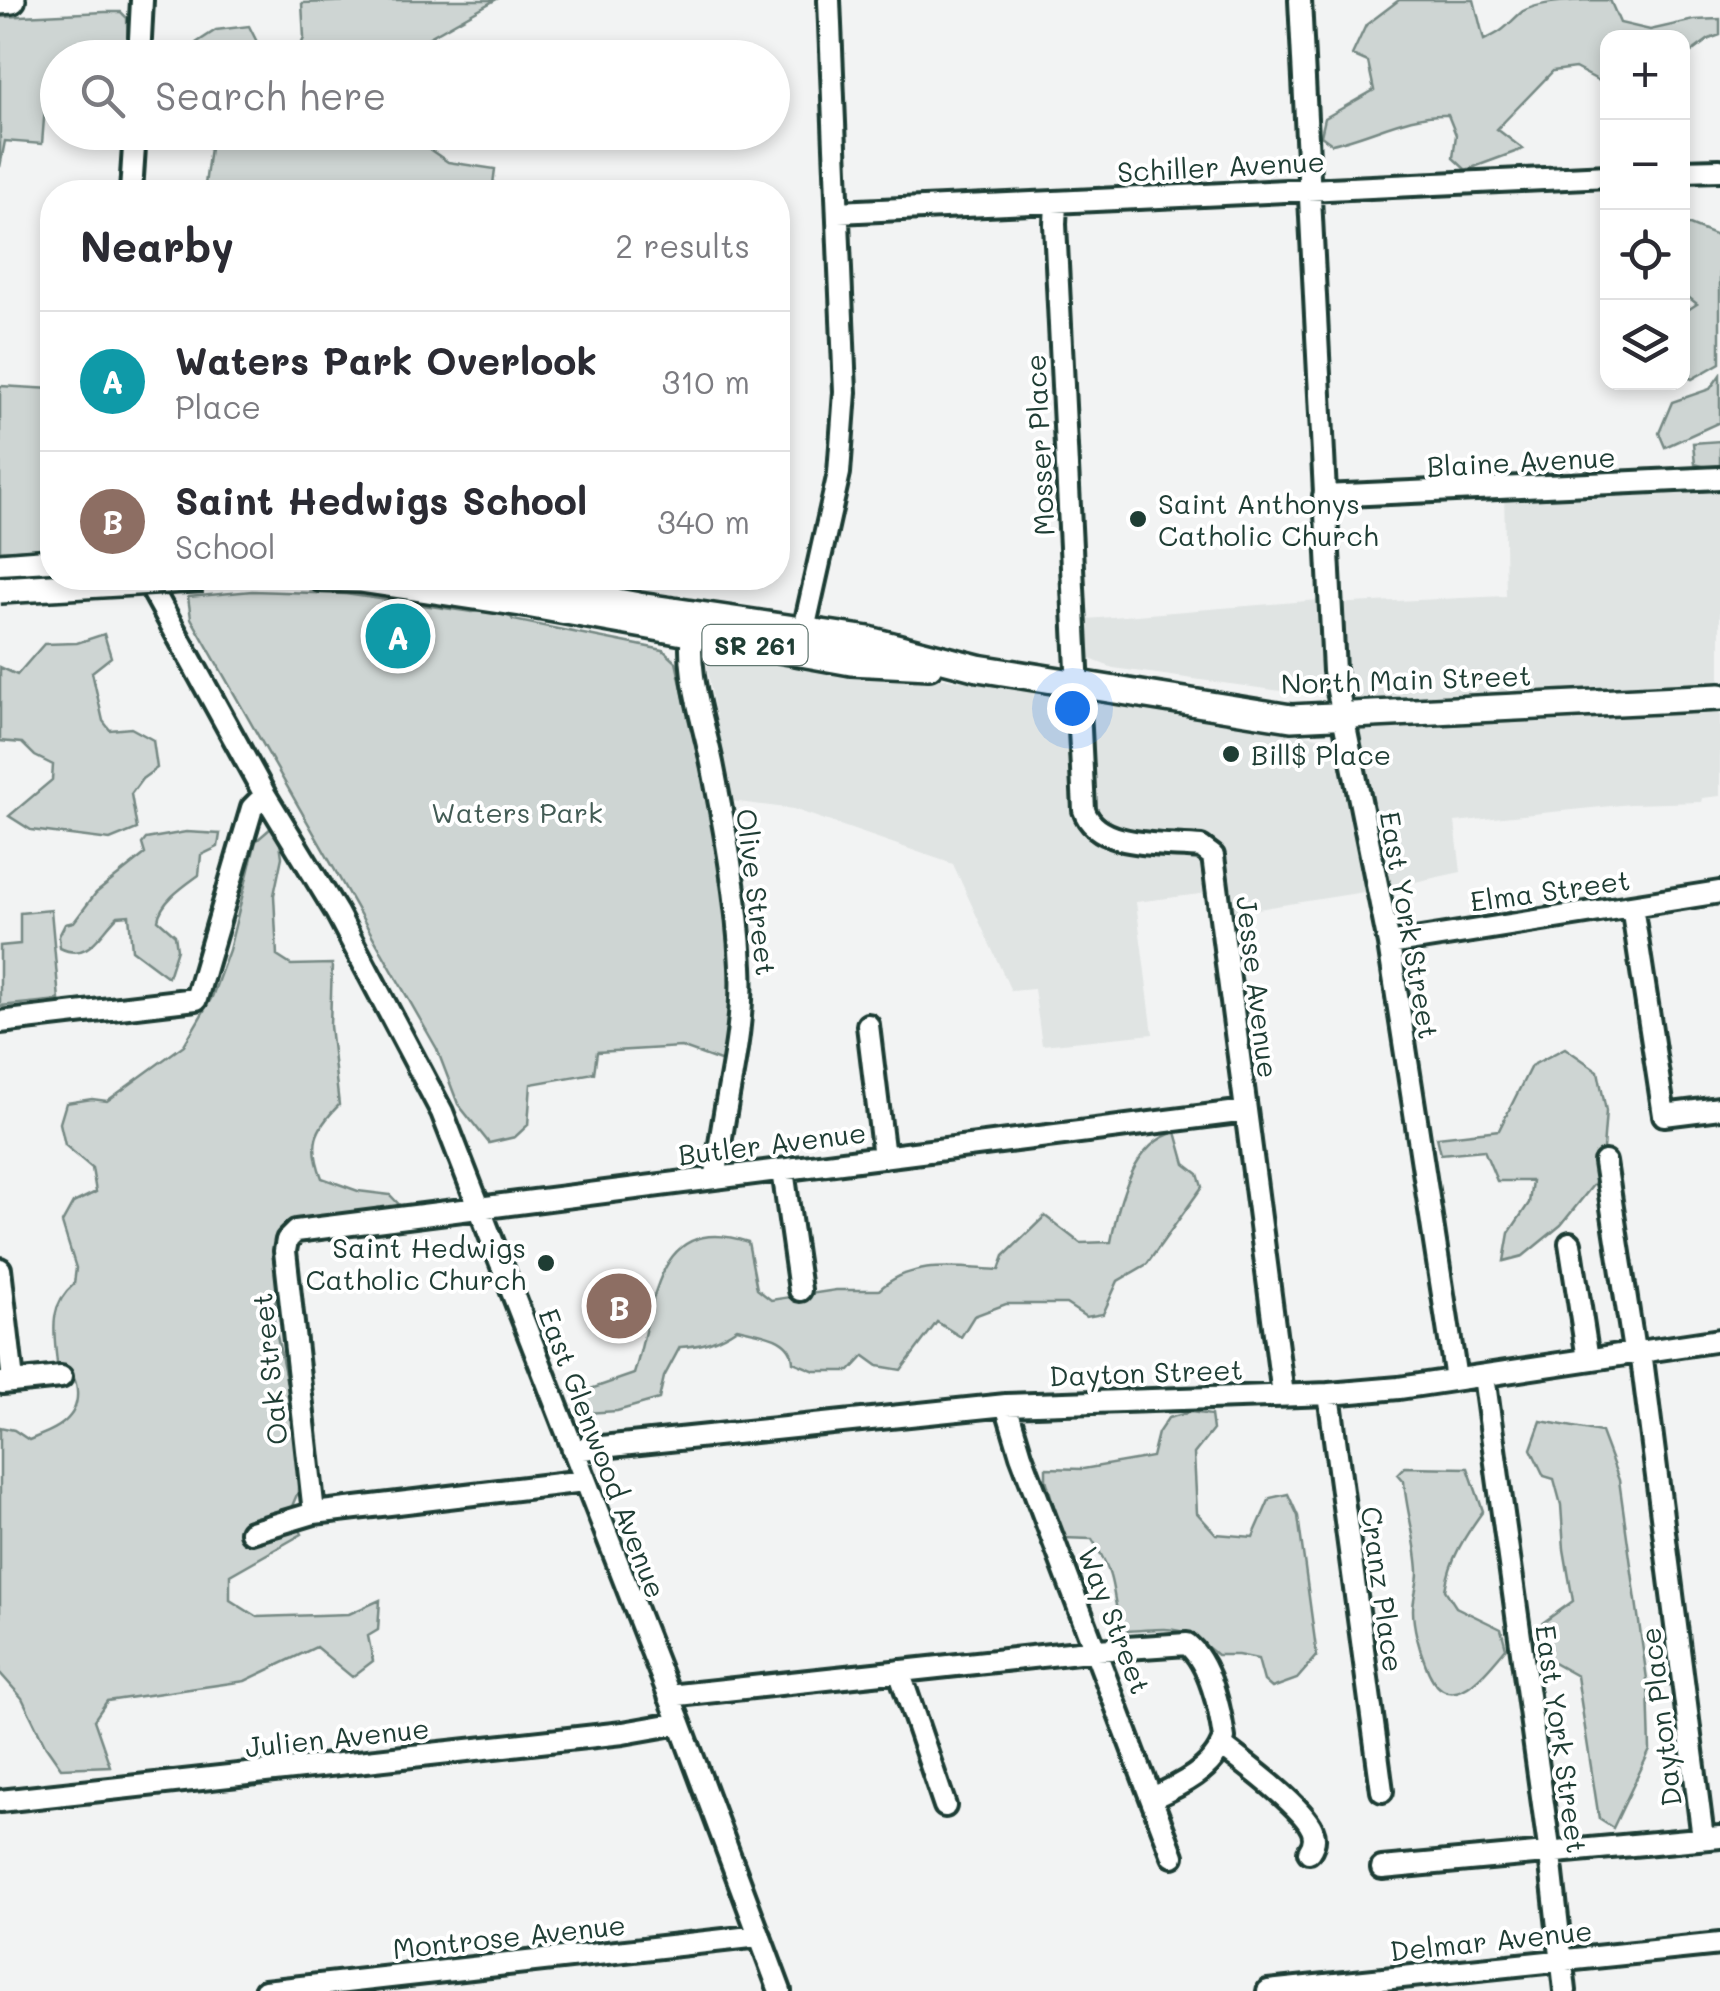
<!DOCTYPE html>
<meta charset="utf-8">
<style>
:root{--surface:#fff;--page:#f2f2f3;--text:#2b2b33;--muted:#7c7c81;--line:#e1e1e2;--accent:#1a73e8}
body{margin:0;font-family:Mali,sans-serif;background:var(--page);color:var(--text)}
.controls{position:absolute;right:30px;top:30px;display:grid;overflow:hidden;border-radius:20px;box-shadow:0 5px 15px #0003}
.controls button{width:90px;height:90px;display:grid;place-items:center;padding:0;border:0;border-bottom:2px solid var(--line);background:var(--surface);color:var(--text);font:50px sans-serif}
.you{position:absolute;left:1072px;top:708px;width:35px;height:35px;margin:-25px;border:8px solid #fff;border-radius:50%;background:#1a73e8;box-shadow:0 0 0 15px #1a73e833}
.badge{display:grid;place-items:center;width:65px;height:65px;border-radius:50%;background:var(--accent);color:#fff;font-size:32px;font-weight:700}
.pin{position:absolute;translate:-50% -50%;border:5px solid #fff;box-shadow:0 2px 10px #0006}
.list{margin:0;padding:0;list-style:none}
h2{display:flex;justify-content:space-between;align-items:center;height:130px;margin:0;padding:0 40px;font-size:42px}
h2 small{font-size:32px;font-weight:400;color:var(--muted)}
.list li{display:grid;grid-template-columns:65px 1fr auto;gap:30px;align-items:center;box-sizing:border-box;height:140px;padding:0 40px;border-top:2px solid var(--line)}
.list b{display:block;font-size:38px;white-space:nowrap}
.list p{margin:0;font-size:32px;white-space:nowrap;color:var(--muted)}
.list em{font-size:32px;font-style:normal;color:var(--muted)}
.icon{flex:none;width:55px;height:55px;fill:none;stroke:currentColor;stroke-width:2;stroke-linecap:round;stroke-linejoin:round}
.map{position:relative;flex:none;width:1720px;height:1991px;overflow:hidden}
.search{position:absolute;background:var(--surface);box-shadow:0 5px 15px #0003;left:40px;top:40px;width:750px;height:110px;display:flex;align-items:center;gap:25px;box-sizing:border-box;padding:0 35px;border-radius:55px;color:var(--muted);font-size:38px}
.panel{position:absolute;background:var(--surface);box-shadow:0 5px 15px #0003;left:40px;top:180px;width:750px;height:410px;border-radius:40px}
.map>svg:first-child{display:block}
.built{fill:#e0e4e3}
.green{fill:#ced5d3;stroke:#768984;stroke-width:2.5}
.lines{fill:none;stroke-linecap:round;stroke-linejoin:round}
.minor-casing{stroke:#1f3d34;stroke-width:28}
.major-casing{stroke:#1f3d34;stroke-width:32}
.minor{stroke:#fff;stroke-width:20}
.major{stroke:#fff;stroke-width:25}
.major-bridge-casing{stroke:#1f3d34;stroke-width:32;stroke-linecap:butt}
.major-bridge{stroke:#fff;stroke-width:25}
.poi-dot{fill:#1f3d34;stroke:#fff;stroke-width:4}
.labels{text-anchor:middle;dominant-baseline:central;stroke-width:8;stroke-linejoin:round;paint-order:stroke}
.shield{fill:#fff;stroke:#627771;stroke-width:2.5}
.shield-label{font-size:25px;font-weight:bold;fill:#1f3d34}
.street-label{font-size:28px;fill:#1f3d34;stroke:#fff}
.poi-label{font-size:28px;fill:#1f3d34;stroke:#fff;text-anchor:start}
.park-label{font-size:28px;fill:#425b54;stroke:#fff}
</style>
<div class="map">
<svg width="1720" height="1991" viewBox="0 0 1720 1991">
<rect width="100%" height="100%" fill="#f2f3f3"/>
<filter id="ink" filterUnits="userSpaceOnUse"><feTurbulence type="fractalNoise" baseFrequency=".01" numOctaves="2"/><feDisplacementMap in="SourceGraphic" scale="20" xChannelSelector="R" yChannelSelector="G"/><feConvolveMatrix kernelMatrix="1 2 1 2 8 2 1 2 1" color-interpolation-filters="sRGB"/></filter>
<g filter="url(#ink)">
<path class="built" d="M1720,478v318l-18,2 -1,4 -70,2 -176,18 6,50 -83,18 -49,-286 177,-8 -2,-107z
M1319,600l7,80 -15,15 -198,-27 -23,-9 -3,-40z
M717,650l238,30 382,60 33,151 -143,23 -3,-23 -88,11 17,132 -111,11 -8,-56 -23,2 -58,-127 -160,-55 -62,-8 -25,-139z"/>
<path class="green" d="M389,0h106l-101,57h-98l8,-19 -2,-35z
M1399,0h75l10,40c24,-11 21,-14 39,-29 21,-11 61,-11 87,-11l10,23 30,7 44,-10 26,-1v16l-11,4 -26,19 -1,-20h-74l-1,47 -32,-17 -22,3 -56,58 26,20 -57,21 -13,-12 3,-23 -8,-20c-39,-2 -78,21 -116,29l-11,-8 4,-18 49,-28 -6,-28 -16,-7 14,-30z
M105,12h16l6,6 1,39 -70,1 -1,46 -12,2 -3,38 -37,-3 -5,26v-150z
M249,26l14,28 15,3h-84l2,-14 20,-13z
M212,133h194l42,29 47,7 -3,23h-288z
M1682,222l38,15v126l-28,16 -9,-4v-62l14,-9 -14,-11z
M1720,375v47l-55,25 -6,-14 13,-31 38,-13z
M0,386l52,3v159l-52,3z
M1720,441v30l-25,-7 -2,-21z
M252,591l93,3 127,18 12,-2 27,7 2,3 150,30 13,12c24,110 59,226 56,340 -1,20 -6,40 -9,60l-42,-15 -84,5 -3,21 -63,11 -3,41 -13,12 -26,6 -31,-39 -21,-55 -246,-431 -3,-21z
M104,634l7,23 -19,15 11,49 7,9 21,-2 22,12 4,28 -15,11 -11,15 6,35 -27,11 -79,-10 -22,-14 43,-36 1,-15 -18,-9 -13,-13 -22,-2v-74l17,8 27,-31 33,-1z
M271,828l8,7 3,22 -8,38 3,61 14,9 41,-1 -2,62 9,79c-25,25 -30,39 -17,73l36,13 32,4 18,19 -60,6 -27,-3 -25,14 -11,20 -12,65 25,121v55l-8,19 12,23 -72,41v25l27,17 92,-3 31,-14 -2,30 -10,6 5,25 -21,16 -36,-30 -71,34 -138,20 -13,19 16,46 -49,2 -16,-23 -23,-47 -22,-25v-246l14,3 15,10c14,-6 31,-11 41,-24 13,-16 8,-48 -13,-53 -3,-31 -9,-57 17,-79l2,-16 -14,-45 11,-20 23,-11 -4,-24 -27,-23 -5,-22 6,-20 26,-4 15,2 77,-56 28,-48 17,-47 27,-109z
M186,832l34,2 -2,13 -17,8 -2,20c-15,11 -38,26 -41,45l17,15 2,14 -9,28 -36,-27 -3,-35 -11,1c-19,18 -29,46 -58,32l-1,-12 6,-12 9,-2 22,-29 49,-39 -3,-10 4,-5z
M51,910l8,90 -59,6v-60l20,-2v-31z
M1565,1048l33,23 8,40 -5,64 -40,50 -38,31 -19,5 5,-28 20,-30 3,-22h-35l-13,-31 -43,4 -4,-17 62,-7 32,-64z
M1176,1132l9,32 13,10 4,13 -55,77 -29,17 -15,33 -17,3 -20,-13h-60l-32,12 -13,21 -24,-15 -36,48 -23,-4 -14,-10 -14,15h-35l-22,-9c-1,-27 -34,-28 -56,-34 -19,13 -35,18 -57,19l-16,30 -5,22 -42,12 -30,2 -8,-12 3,-9 52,-18c21,-65 19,-164 114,-132l9,47 14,11 65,-10h43c33,-31 78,-22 120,-20l5,-14 41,-40 35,27 31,-1c7,-38 22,-100 65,-110z
M1191,1412l20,3 2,15 -19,24 3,59 19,21 37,3 17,-39 18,-4 10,22 19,140 -20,23 -25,9 -8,-7 -6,-22 -20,-4h-21c-38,-33 -44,-26 -91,-24 -12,-19 -10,-34 -16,-55 -3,-13 -11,-25 -18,-37l-29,-1 -17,-59v-11l37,1 69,-12 6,-24 10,-15z
M1541,1421l60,11 18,48 29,206 2,64 -37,78 -14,-9 -22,-143 -25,-14 -18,-33 39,-28 -9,-52 -3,-44 -7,-26 -10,-3 -13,-27z
M1405,1467l63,1 15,43c-18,25 -33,47 -38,79l11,17 45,22 5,19c-25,30 -60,75 -81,15 -6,-15 -12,-37 -12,-53 0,-12 5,-25 5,-38 -1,-30 -12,-61 -14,-91l-6,-7z"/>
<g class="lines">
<g class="minor-casing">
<path id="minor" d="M1300,0l34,671 55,273 67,435
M139,58l3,-58
M1682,171l38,-1
M131,192l4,-60
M1056,203l-1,21 29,586c13,40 81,33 117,37l12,9 70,539
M838,212l770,-36
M1324,496l396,-18
M149,578l5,15 111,202 72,118 105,199 238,611 100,268
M693,621c-8,50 9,94 19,142 13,66 26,136 29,203 4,73 -19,140 -25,211
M801,643l38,-170 6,-81 -16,-392
M1632,906l32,209 56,-7
M1389,944l331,-52
M0,1022l196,-23 56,-191 13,-13
M868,1025l16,132
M1605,1162l29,189
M783,1170l17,120
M1570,1243l18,116
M0,1269l13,112
M1641,1351l62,487
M1484,1376l66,479 15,136
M2,1383l59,-6
M1329,1394l53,397
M1006,1405l15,50 152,401
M573,1450l433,-45 323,-11 70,-6 321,-48
M314,1513l-29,-262 2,-11 9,-9 950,-120
M251,1532l63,-19 270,-32
M899,1671l46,135
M669,1696l428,-46 90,-6c23,19 33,65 37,94 -9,31 -45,48 -72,60
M1222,1746c22,17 80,60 90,83 4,9 2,16 -3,23
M0,1801l623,-68 57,-10
M1382,1868l338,-31
M265,1991l495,-55
M1268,1991l452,-47"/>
</g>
<g class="major-casing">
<path id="major" d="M0,1l12,-1
M0,566l52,-4
M321,578l39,1 161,24 330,59 78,4
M486,578l153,28 230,34 109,28 313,50 429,-21"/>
</g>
<use href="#minor" class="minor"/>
<use href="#major" class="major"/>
<g class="major-bridge-casing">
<path id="major-bridge" d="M0,590l203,-12"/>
</g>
<use href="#major-bridge" class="major-bridge"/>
</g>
</g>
<g class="poi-dot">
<circle cx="1138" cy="519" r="10"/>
<circle cx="1231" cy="754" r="10"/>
<circle cx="546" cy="1263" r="10"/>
</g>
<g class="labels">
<rect class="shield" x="702.5" y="625" width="105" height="40" rx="8"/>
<g class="shield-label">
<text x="755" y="645">SR 261</text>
</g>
<g class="street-label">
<text transform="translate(1221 166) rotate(-3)">Schiller Avenue</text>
<text transform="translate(1039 445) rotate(-93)">Mosser Place</text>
<text transform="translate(1521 461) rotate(-3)">Blaine Avenue</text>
<text transform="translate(1406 679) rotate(-2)">North Main Street</text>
<text transform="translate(1550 890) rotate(-8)">Elma Street</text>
<text transform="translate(757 892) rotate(83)">Olive Street</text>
<text transform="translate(1410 925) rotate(80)">East York Street</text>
<text transform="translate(1258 987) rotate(83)">Jesse Avenue</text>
<text transform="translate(772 1143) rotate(-7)">Butler Avenue</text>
<text transform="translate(269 1369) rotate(-96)">Oak Street</text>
<text transform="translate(1146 1372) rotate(-2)">Dayton Street</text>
<text transform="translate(603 1453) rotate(69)">East Glenwood Avenue</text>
<text transform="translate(1383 1589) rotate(82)">Cranz Place</text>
<text transform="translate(1115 1620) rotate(69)">Way Street</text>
<text transform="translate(1660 1717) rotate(-97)">Dayton Place</text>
<text transform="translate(337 1737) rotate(-6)">Julien Avenue</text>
<text transform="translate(1562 1739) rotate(82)">East York Street</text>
<text transform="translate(509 1936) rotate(-6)">Montrose Avenue</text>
<text transform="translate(1491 1940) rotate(-6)">Delmar Avenue</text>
</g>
<g class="poi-label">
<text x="1158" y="503">Saint Anthonys<tspan x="1158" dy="32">Catholic Church</tspan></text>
<text x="1251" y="754">Bill$ Place</text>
<text x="526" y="1247" text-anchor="end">Saint Hedwigs<tspan x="526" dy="32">Catholic Church</tspan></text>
</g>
<g class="park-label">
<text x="517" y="812">Waters Park</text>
</g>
</g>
</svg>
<div class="controls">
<button>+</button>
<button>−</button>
<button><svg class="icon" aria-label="locate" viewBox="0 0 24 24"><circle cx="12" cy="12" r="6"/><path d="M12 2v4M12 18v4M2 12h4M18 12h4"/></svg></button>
<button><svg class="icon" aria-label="layers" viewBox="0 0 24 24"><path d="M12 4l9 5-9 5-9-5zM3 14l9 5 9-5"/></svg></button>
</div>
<div class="you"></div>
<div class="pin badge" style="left:398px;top:636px;background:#0f9aa8">A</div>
<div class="pin badge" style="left:619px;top:1306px;background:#8d6e63">B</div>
<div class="search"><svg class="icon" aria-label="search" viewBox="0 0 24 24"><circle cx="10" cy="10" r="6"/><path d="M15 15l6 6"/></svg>Search here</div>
<section class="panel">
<h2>Nearby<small>2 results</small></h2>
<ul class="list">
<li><span class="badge" style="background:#0f9aa8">A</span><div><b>Waters Park Overlook</b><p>Place</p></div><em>310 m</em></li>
<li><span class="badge" style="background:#8d6e63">B</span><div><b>Saint Hedwigs School</b><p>School</p></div><em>340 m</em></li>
</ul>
</section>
</div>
